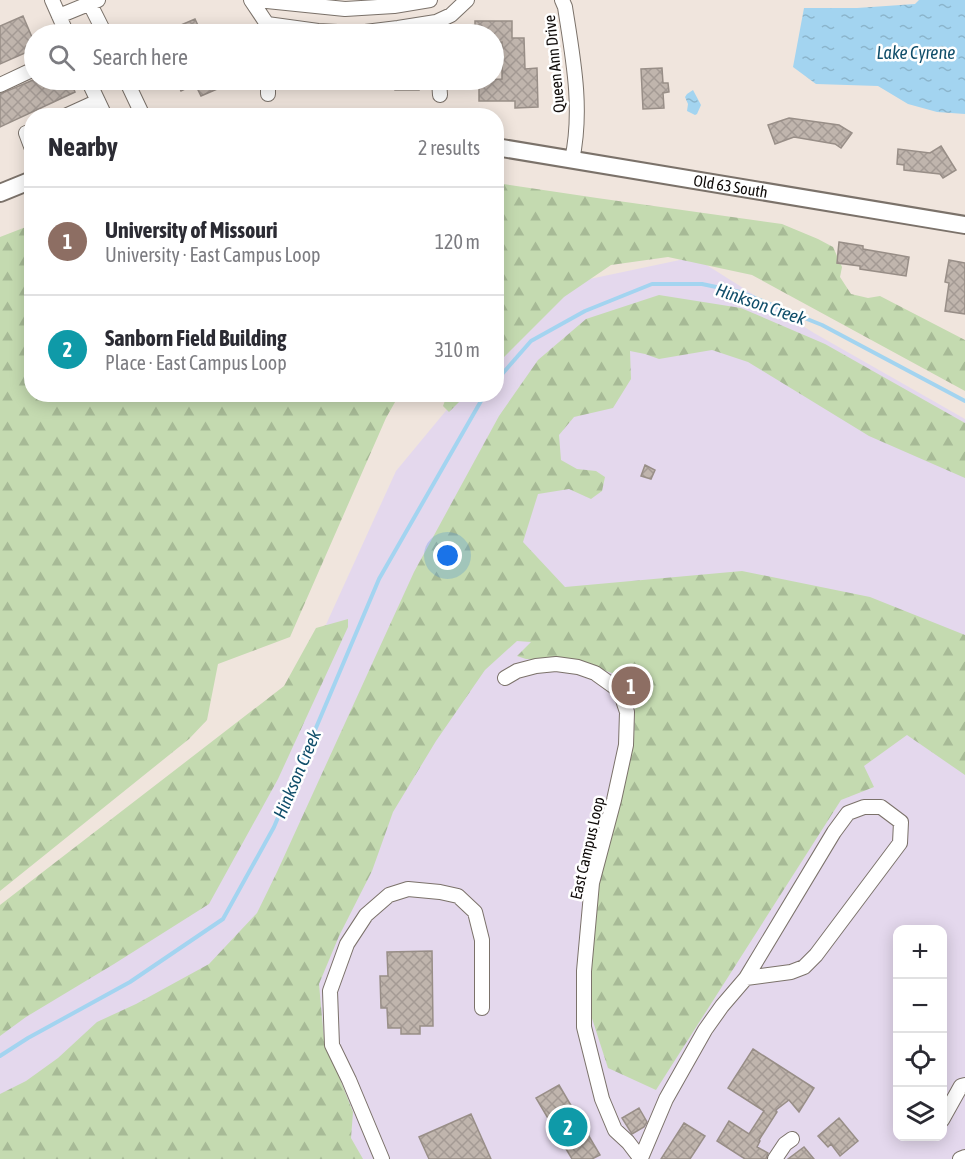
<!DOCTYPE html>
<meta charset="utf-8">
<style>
:root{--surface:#fff;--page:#f7f7f7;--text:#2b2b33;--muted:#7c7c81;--line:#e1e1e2;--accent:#15805b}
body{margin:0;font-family:"Asap Condensed",sans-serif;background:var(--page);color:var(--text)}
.controls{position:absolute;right:18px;bottom:18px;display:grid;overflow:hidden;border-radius:12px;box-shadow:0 3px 15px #0003}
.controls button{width:54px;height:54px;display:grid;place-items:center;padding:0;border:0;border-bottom:2px solid var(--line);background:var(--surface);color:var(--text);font:30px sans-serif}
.you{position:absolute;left:448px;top:556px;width:21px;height:21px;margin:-15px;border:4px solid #fff;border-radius:50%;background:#1a73e8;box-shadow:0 0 0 9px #1a73e833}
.badge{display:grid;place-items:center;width:39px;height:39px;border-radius:50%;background:var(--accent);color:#fff;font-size:20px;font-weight:700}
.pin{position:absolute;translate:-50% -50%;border:3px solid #fff;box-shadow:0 2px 6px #0006}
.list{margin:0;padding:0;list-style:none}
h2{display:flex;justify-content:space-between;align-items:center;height:78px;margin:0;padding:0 24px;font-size:26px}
h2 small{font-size:20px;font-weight:400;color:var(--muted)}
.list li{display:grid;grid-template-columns:39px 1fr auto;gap:18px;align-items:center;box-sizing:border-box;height:108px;padding:0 24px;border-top:2px solid var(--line)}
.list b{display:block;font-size:22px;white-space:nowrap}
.list p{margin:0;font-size:20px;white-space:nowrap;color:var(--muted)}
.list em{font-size:20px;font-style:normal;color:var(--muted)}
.icon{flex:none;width:33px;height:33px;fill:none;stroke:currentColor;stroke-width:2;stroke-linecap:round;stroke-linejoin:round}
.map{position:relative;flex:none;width:965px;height:1159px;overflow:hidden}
.search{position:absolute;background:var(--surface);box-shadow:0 3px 15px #0003;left:24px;top:24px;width:480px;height:66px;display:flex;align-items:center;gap:15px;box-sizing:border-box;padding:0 21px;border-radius:33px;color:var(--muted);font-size:22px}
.panel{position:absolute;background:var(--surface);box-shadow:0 3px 15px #0003;left:24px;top:108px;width:480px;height:294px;border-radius:24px}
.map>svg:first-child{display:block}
.education{fill:#e4d8ed;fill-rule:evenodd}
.forest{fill:url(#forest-firs)}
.water{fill:url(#water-ripples)}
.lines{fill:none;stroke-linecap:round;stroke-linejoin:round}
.stream{stroke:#a3d4f0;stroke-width:4}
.building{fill:url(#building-cross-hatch);stroke:#988e87;stroke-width:1.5}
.minor-casing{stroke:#7b726a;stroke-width:16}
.major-casing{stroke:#7b726a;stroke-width:20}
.minor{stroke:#fff;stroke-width:14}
.major{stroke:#fff;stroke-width:16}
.labels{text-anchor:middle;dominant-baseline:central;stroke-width:5;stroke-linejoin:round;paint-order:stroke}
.street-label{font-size:16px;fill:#0f0b09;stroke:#fff}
.water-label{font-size:18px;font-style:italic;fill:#104e6a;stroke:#fff}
</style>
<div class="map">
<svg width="965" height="1159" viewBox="0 0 965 1159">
<defs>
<pattern id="forest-firs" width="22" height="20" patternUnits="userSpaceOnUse" patternTransform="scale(1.5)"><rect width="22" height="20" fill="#c4dab0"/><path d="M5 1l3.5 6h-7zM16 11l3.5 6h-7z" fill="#a7ba96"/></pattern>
<pattern id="water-ripples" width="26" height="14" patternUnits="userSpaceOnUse" patternTransform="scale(1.5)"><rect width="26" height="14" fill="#a3d4f0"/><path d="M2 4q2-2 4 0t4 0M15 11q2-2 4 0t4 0" fill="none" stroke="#8bb5cc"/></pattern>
<pattern id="building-cross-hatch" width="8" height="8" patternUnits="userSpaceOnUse" patternTransform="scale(1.5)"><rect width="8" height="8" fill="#c0b5ad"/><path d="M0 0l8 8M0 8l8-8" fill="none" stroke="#a49a94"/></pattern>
</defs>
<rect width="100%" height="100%" fill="#f0e5dd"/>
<path class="education" d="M694,257l120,76 151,86v740h-965v-141l200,-117 196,-430 63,-76 37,-1 1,-45 50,-61zM898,930h44v206h-44z"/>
<path class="forest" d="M497,183l100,15 185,26 36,15 15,8 9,20 -2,10 11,17 17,4 12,-2 85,44v51l-213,-116 -84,-18 -57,8 -47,32 -67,67z
M31,225l1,169 367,1 -13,23 -96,219 -72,27 -11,56 -18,19 -189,152v-654z
M659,295l82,13 84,36 140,79v55l-96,-42 -121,-74 -36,-12 -53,9 -14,-5 -15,-3 1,28 -18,29 -39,9 -15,18 2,25 16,9 19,2 9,6 -3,14 -11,8 -22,-10 -31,5 -15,48 42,45 177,-16 128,26 95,38v140l-58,-40 -43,31 10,21 -33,13 -185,290 -48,-22 -19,-59 6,-124 39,-144 1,-45 -23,-23 -43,-14h-43l-9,-3 14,-14 -14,-1 -32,29 -49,71 -43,71 -21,59 -33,65 -20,48 5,55 29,73 -2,26 12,21h-363v-65l26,-13 32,-23 39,-36 39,-18 73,-40 48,-51 20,-41 137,-300 85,-156 39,-56 48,-41z
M447,395v-1l19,1 -17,17 -6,-6z
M348,619v8l-70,152 -69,125 -95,60 -88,53 -26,19v-131l284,-219 32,-58z"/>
<path class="water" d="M919,0h46v114l-28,-2 -29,-8 -30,-18 -62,-2 -23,-17 11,-59h53l58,-4z
M693,90l8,15 -4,9 -2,1 -8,-4 1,-7 -3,-7 2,-3z"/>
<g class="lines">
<path class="stream" d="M496,381l35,-40 54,-30 67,-27h50l38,8 82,33 143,76
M0,1056l28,-18 102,-56 93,-63 51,-92 105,-248 106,-185"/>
</g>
<path class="building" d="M23,16l11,26v7l-34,15v-38z
M195,19l7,15h-42z
M475,21h37v17h12l1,31 12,-1 1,39 -23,1v-7h-36v-21l23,-1v-37l-8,1v-9h-19z
M662,68l1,15h5l1,9 -6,1 1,15 -21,1 -2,-40z
M33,80h37l5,12 -75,35v-33z
M176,80h62l-37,16 -6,-12 -14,7z
M395,80h24v10h-24z
M789,118l50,7 13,8 -11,15 -6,-4 -41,-7 -19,7 -7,-19z
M941,146l15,24 -13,8 -3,-4 -36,-4v-5l-7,-1 1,-15 32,4z
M839,242l24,4v3l46,8 -3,19 -46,-7v-3l-23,-3z
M949,260l16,3v51l-20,-3 4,-28 -4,-1z
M645,465l10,5 -4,9 -10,-3z
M432,951l1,75h-13v8h-19v-6h-13l-1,-20h-6l-1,-32h8l-1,-24z
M753,1049l61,39 -15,24 -10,-12 -13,10 1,2 -18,28 1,1 -3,6 11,6 -2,6h-21l-28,-18 12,-20 20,13 15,-23 -36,-23z
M559,1085l41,70 -8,4h-20l-36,-61z
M639,1108l8,14 -3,5 -12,7 -10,-16z
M471,1114l20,45h-62l-10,-22z
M839,1118l19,23 -18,15 -9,-12 -3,3 -10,-11z
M684,1123l21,13 -15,23h-29z
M804,1147l10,12h-26z"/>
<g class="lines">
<g class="minor-casing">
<path id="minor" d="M52,0l15,34
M88,0l17,34
M251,0l16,24 51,7 39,2 41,-5 38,-6 15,-7 16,-15
M257,0l88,9 49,-3 36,-6
M562,0l3,7c8,51 18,102 7,153
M59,16l39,-16
M88,80l17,36
M126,80l17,36
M268,80v14
M439,80l1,15
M0,85l34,-16
M65,116l33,-15
M32,131l-6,2 6,16
M505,678l12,-7 19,-5 20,-2 22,3 17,6 21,15 7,12 4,12 -1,33 -12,55 -22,83 -8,88v56l18,72 13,31 13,12 13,17
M942,1120l19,-34 4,-1
M641,1158l25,-59 39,-69 17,-24 24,-28 88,-146 14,-19 16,-6h17l20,15 -1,21 -84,112 -12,12 -13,5 -45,6
M382,1159l-33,-79 -17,-35 -2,-54 17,-47 19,-29 23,-20 19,-6 32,3 18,4 17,16 7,28v68
M775,1159l10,-15 7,-5
M960,1159l5,-2"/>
</g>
<g class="major-casing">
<g id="major">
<path id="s1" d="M496,147l469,78"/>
<path d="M0,193l32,-13"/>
</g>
</g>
<use href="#minor" class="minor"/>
<use href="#major" class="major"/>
</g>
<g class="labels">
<g class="street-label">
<text transform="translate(554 64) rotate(-96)">Queen Ann Drive</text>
<text stroke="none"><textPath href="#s1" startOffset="238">Old 63 South</textPath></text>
<text transform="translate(587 848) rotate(-77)">East Campus Loop</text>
</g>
<g class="water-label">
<text x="916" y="52">Lake Cyrene</text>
<text transform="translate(761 304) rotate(19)">Hinkson Creek</text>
<text transform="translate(297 774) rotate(-67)">Hinkson Creek</text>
</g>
</g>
</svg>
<div class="controls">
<button>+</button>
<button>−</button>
<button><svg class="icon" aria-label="locate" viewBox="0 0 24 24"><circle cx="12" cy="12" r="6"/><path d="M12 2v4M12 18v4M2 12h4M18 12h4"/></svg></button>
<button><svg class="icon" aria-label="layers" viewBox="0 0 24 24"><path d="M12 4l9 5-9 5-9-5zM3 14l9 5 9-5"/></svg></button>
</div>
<div class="you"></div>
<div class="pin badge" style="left:631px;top:686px;background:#8d6e63">1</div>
<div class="pin badge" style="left:568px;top:1127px;background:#0f9aa8">2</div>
<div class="search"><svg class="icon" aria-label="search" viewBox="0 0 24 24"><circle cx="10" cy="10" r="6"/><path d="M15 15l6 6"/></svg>Search here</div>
<section class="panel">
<h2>Nearby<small>2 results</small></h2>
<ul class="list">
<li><span class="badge" style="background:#8d6e63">1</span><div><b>University of Missouri</b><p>University · East Campus Loop</p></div><em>120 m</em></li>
<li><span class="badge" style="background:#0f9aa8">2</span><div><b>Sanborn Field Building</b><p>Place · East Campus Loop</p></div><em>310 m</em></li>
</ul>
</section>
</div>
